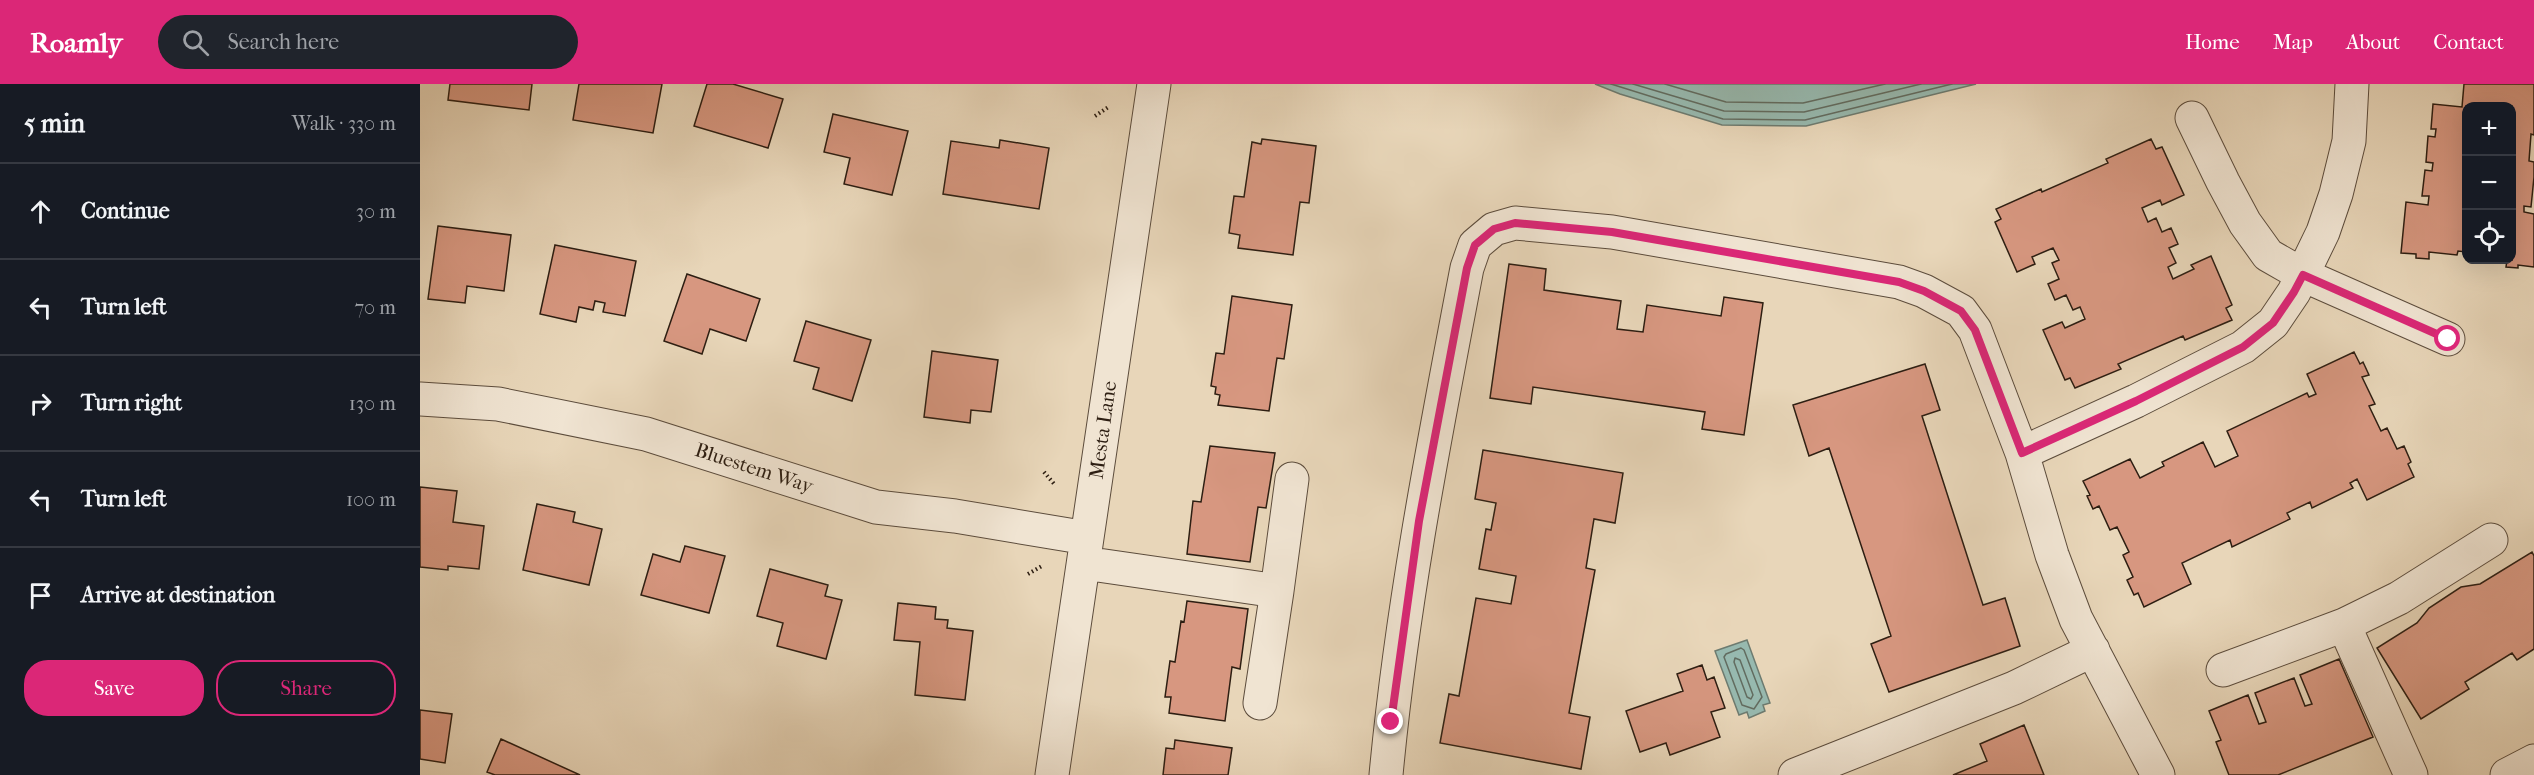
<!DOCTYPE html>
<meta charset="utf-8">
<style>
:root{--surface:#171b24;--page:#20242c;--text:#f1f3f6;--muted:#9ea1a6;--line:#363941;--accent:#db2777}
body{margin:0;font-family:"IM FELL French Canon",serif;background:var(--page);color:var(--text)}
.controls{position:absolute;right:18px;top:18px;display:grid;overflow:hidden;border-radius:12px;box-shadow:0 6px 24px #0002}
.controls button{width:54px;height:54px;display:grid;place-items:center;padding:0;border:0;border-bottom:2px solid var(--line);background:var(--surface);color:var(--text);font:30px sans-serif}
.stop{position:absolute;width:18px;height:18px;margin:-14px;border:4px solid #db2777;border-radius:50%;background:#fff}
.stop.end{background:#db2777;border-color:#fff;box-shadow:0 2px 6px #0008}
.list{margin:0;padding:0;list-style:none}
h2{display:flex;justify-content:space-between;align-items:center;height:78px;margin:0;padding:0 24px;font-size:26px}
h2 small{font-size:20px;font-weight:400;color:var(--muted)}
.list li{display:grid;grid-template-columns:39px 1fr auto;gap:18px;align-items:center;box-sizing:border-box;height:96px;padding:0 24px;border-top:2px solid var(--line)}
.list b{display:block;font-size:22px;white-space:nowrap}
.list em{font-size:20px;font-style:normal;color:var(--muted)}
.actions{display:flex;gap:12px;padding:18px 24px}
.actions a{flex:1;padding:14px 0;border:2px solid var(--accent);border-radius:24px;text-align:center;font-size:21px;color:var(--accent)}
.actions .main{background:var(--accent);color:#fff}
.icon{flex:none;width:33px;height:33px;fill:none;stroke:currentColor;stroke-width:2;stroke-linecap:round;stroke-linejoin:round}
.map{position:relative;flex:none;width:2114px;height:691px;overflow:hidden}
header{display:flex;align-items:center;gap:36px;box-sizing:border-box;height:84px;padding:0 30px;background:var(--accent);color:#fff}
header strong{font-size:28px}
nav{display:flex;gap:33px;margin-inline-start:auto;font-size:21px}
.search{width:420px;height:54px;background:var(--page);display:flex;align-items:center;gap:15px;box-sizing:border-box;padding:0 21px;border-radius:33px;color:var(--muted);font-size:22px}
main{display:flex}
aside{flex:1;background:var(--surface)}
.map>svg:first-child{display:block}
.water{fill:#97b9af;stroke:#6d7b70;stroke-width:1.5}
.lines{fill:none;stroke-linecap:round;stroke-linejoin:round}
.shore{stroke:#626c60;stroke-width:1.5}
.building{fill:#d79780;stroke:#2d1e12;stroke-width:1.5}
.minor-casing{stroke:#5c4c3c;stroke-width:35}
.path{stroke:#2d1e12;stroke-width:4;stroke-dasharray:1.5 3;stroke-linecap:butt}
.minor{stroke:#f0e4d2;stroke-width:33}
.route{stroke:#db2777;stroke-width:8}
.labels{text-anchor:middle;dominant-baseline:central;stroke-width:6;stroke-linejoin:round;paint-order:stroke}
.street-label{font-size:20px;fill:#2d1e12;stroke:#f0e4d2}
</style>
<header>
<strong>Roamly</strong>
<div class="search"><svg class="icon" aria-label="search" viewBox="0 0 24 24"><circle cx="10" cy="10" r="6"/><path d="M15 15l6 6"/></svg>Search here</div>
<nav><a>Home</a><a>Map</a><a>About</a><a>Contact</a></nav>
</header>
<main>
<aside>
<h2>5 min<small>Walk · 330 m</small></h2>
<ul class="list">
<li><svg class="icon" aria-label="ahead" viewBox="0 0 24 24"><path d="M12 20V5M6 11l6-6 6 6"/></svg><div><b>Continue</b></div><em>30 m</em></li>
<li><svg class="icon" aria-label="left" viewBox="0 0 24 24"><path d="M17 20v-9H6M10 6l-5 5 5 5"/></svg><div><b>Turn left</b></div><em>70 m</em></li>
<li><svg class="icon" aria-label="right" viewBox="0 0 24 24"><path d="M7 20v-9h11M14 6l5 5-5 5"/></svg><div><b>Turn right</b></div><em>130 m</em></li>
<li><svg class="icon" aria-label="left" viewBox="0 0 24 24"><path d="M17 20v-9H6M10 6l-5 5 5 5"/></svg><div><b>Turn left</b></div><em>100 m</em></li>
<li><svg class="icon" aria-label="arrive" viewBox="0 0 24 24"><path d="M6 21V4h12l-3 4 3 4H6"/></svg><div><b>Arrive at destination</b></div></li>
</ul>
<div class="actions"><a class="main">Save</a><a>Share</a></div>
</aside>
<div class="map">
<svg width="2114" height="691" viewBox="0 0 2114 691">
<rect width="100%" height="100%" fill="#e8d6b9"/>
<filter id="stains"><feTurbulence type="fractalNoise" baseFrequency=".00333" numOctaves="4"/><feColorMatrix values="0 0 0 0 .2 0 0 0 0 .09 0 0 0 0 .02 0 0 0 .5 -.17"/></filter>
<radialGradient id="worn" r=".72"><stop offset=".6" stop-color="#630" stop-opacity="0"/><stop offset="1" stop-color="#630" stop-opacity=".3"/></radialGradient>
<path class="water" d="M1175,0h381l-170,42 -84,-1 -102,-31z
M1327,556l23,63 -7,2 2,6 -16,7 -2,-6 -8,3 -24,-64z"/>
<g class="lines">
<path class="shore" d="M1191,0l112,35 82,1 147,-36
M1213,0l91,27 80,1 117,-28
M1245,0l61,18 77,1 82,-19
M1321,564l3,2 18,47 -8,12 -12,-4 -18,-48 2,-3z
M1315,574l5,2 13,35 -2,4 -4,-2 -13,-35z"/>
</g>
<path class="building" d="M30,0h82l-3,26 -81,-10z
M159,0h83l-9,49 -80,-13z
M287,0h26l50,15 -15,49 -74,-22z
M2044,0h70v51l-3,-1 -2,27 5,1v15l-3,30 -7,-1v6l10,2v53l-16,-2v3l-12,-1 1,-7h-5h10v-154h-46v146l-8,-1 -1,4 -28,-3v7l-13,-1v-4l-15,-1 5,-51 22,3 1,-9h-7l3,-26 7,1 1,-8 -7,-1 2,-26 7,1 1,-8h-5l2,-25 29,3z
M413,30l75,17 -16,64 -48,-11 6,-26 -26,-6z
M842,55l54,7 -7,57 -9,-1 -7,53 -55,-7 2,-13 -11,-2 5,-37 10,1 8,-55 9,2z
M1731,55l5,10 6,-2 22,48 -22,10 -2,-5 -18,8 6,14 8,-4 6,14 9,-4 7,16 -9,4 7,15 -8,4 5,12 21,-10 -3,-4 20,-9 21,49 -6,3 6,12 -47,20 -2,-4 -65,28 3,5 -46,19 -5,-10 -5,2 -22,-50 19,-8 3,6 20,-9 -5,-12 -7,3 -7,-15 -11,5 -7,-16 11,-5 -7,-16 7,-3 -6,-12 -21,9 3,7 -18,8 -22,-50 6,-3 -5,-10 45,-20 1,3 66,-29 -2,-4z
M580,56l49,8 -10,61 -96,-15 8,-53 48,7z
M18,142l73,9 -7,56 -37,-5 -2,17 -37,-4z
M135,161l81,16 -11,55 -22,-4 2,-9 -10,-2 -2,9 -14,-3 -3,15 -36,-8z
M1089,180l37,5 -2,21 77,11 -4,28 26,3 4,-27 74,11 3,-19 39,6 -19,132 -42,-6 3,-17 -172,-25 -2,17 -41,-6z
M267,190l73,25 -14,42 -36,-12 -8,25 -38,-13z
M812,212l60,9 -8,54 -7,-1 -8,53 -51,-6 2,-10 -5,-1 1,-7 -5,-1 5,-33 8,1z
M386,237l65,19 -19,61 -39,-12 6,-21 -25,-7z
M512,267l66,9 -7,52 -20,-2 -1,13 -46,-6z
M1934,268l6,12 3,-2 6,13 -7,2 13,27 -6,2 12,25 6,-3 10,21 7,-3 7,16 -3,2 6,13 -47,23 -10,-21 -7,4 3,5 -41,20 -2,-6 -23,11 3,6 -58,28 -2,-7 -48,23 9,21 -47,23 -6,-14 -4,2 -7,-15 6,-3 -10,-22 6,-3 -12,-25 -7,3 -11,-24 -6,3 -6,-13 3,-1 -7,-14 47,-22 10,19 24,-12 -2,-4 41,-20 12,25 23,-11 -11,-25 80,-38 2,4 7,-3 -9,-20z
M1505,280l15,46 -18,6 61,189 22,-7 15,48 -131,46 -18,-48 20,-8 -62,-188 -20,8 -16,-51z
M790,362l65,7 -9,55 -8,-1 -8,55 -63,-8 6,-53 8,1z
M1063,366l140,23 -8,50 -21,-4 -8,49 9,2 -26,143 21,4 -9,52 -141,-26 9,-49 10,2 17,-98 35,6 5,-28 -37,-7 7,-40 5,1 5,-27 -21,-4z
M0,403l37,4 -4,31 31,4 -5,43 -31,-3v4l-28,-3z
M117,420l38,8 -2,10 29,7 -13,56 -66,-15z
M265,462l40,10 -16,57 -68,-18 12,-41 27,8z
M2112,468l2,4v93l-17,11 -5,-7 -47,29 4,7 -48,30 -44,-71 40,-25 12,-15 32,-21 19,-3z
M350,485l58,16 -3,11 17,4 -16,59 -49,-13 6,-23 -26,-7z
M767,517l61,8 -8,60 -8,-2 -7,54 -56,-8 2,-16h-6l5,-36 5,1 6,-41 3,1z
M478,519l38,4 -1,12 13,1 -1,8 26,3 -8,69 -50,-5 5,-53 -26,-2z
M1919,575l34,78 -95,38h-49l-13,-33 5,-2 -12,-29 39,-16 11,29 7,-2 -11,-29 39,-15 11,28 7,-2 -12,-29z
M1282,581l5,15 7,-3 11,31 -14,4 9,25 -50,18 -4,-12 -26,9 -14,-41 57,-20 -6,-17z
M0,626l32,4 -7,49 -25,-4z
M1604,641l20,50h-91l34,-14 -7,-17z
M81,655l79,36h-85l-8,-3z
M755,656l57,8 -4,27h-65l3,-27 8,1z"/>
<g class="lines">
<g class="minor-casing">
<path id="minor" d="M1772,34l31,64 22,41 23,32 35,20 145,64
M0,315l78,5 148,30 230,73 79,9 132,22
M1602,369l114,-52 107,-54 30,-24 21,-31 29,-60 13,-38 13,-53 3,-57
M664,479l193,28 15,-112
M1924,541l67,150
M1803,586l121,-45 55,-27 92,-58
M840,619l17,-112
M632,691l102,-691
M966,691c16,-171 49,-339 81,-507l8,-23 19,-16 21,-6 97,9 287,50 25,9 37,20 14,19 47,123 30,102 24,64 82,156
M1375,691l219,-87 79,-38
M2087,691l27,-14"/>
</g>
<path class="path" d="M675,32l15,-10
M624,388l11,13
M608,490l14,-8"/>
<use href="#minor" class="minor"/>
</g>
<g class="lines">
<path class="route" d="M971,638l28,-201 48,-253 8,-23 19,-16 21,-6 97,9 287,50 25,9 37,20 14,19 47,123 114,-52 107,-54 30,-24 21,-31 9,-17 145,64"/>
</g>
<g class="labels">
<g class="street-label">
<text transform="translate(683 346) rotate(-82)">Mesta Lane</text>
<text transform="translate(334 384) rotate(18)">Bluestem Way</text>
</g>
</g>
<rect width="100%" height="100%" filter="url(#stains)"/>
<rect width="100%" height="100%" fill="url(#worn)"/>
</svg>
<div class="controls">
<button>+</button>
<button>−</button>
<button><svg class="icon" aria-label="locate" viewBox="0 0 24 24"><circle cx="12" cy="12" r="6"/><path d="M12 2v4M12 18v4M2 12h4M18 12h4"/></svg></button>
</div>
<div class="stop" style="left:2028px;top:255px"></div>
<div class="stop end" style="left:971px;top:638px"></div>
</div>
</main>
